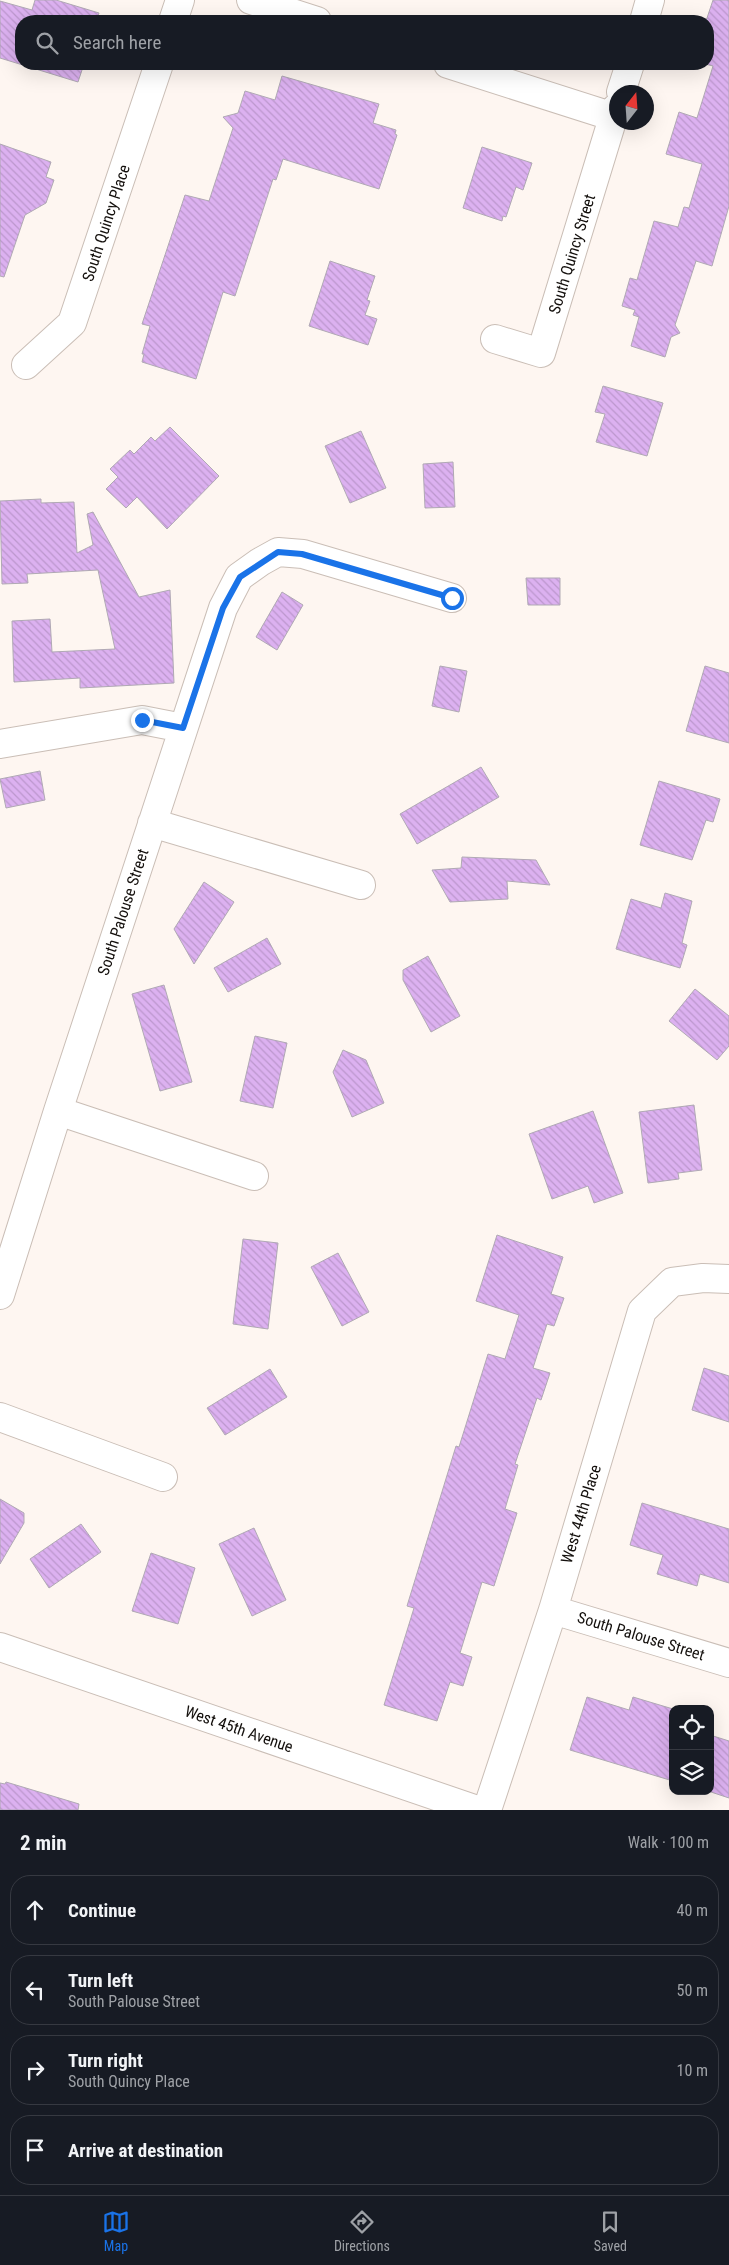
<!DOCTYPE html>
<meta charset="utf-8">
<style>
:root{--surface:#171b24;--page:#20242c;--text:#f1f3f6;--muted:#9ea1a6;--line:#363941;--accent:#1a73e8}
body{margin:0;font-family:"Roboto Condensed",sans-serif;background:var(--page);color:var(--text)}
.controls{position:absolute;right:15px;bottom:15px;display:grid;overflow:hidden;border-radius:10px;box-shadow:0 5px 20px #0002}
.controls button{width:45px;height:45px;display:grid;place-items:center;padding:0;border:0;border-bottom:1px solid var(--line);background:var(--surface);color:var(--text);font:25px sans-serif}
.compass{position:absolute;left:609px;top:85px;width:45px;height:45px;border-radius:50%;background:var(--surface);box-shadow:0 5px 20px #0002;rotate:17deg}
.stop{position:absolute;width:15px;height:15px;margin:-11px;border:4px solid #1a73e8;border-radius:50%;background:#fff}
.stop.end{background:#1a73e8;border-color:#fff;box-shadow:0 1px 5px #0008}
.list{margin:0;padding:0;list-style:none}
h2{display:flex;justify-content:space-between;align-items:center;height:65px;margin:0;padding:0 20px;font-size:21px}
h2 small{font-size:16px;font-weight:400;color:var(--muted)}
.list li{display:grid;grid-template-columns:32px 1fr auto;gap:15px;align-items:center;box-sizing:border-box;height:70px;margin:0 10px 10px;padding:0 10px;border:1px solid var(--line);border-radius:20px}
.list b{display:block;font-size:19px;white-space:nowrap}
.list p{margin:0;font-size:16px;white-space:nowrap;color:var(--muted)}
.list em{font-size:16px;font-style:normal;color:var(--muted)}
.icon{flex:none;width:28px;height:28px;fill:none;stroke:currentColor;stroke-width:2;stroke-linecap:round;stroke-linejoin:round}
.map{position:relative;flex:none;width:729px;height:1810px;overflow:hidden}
.search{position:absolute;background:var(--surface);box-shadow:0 5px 20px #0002;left:15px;right:15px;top:15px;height:55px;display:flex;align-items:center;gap:12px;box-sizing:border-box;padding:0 18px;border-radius:20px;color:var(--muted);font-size:19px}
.sheet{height:385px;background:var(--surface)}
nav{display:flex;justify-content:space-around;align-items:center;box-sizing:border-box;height:70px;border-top:1px solid var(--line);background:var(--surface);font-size:14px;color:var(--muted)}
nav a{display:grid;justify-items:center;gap:2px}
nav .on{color:var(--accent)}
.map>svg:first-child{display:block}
.building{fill:url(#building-back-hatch);stroke:#b0a9b4}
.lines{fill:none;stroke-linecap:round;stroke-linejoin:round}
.street-casing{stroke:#cabeb6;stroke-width:30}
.secondary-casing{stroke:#cabeb6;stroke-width:30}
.street{stroke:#fff;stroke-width:28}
.secondary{stroke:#fff;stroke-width:28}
.route{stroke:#1a73e8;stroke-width:6}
.labels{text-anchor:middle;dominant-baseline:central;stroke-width:5;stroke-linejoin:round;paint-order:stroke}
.street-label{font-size:16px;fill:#14100d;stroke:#fff}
</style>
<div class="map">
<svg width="729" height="1810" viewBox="0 0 729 1810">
<defs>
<pattern id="building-back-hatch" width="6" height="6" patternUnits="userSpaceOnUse" patternTransform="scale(1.25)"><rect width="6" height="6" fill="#dcb1f0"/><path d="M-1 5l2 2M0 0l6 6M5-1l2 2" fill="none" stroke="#bc97cd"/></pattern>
</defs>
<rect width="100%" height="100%" fill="#fef6f1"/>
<path class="building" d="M35,0h21l43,13 -3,8h-75v43h63l-6,18 -78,-24v-57l32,9z
M713,0h16v206l-17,60 -16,-5 -21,64 5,8 -9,4 -6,20 -34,-11 8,-29 -6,-2 2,-5 -13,-4 8,-28 7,2 17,-59 24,6 6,-20 5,1 13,-44 -36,-10 13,-42 18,6 16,-52 -8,-2h3v-43h-2z
M282,76l97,28 -6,19 23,7 -1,4 2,1 -18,54 -96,-30 -7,21 -3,-1 -38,117 -12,-4 -27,87 -54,-17 2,-8h-2l8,-28 -8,-2 43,-129 24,6 24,-73 -10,-11 15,-4 7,-22 30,9z
M0,144l51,18 -5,15 8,3 -8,23 -21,12 -21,62 -4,-1z
M482,147l50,16 -9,27 -7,-3 -10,30 -3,-1 -1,5 -39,-13z
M330,261l45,15 -8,24 3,1 -5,14 12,4 -9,26 -59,-19z
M603,386l60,17 -16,53 -51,-14 9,-28 -10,-2z
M170,427l49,49 -52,53 -30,-32 -11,11 -20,-19 12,-12 -8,-8 20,-19 4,4 17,-17 4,4z
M361,431l25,57 -36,15 -25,-57z
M453,462l2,45 -30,1 -2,-44z
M41,499v4l33,-1 3,51 16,-8 -6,-31 6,-2 46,85 31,-7 4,93 -94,5v-10l-66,4 -2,-61 38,-2 2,33 63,-3 -17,-79 -71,4 1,9 -26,1 -2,-83z
M526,578h34v27h-32z
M282,592l21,13 -26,45 -21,-13z
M440,666l27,5 -8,41 -27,-6z
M705,666l24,7v70l-43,-12z
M481,767l18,30 -82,47 -17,-30z
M40,771l5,29 -39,8 -6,-29z
M659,781l61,18 -7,23 -7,-2 -14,40 -52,-15z
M462,857l74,3 14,25 -43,-4 1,18 -58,3 -18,-32 29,-2z
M204,882l30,20 -40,62 -20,-35z
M665,893l27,8 -10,42 5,2 -7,23 -64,-19 15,-50 30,9z
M267,938l14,26 -53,28 -14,-24z
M428,956l32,60 -29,16 -28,-52v-10z
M164,985l28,97 -32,9 -28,-97z
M695,989l34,27v30l-12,14 -48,-39z
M255,1036l32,7 -14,65 -33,-7z
M343,1050l23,10 18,43 -32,14 -19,-45z
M694,1105l8,65 -24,3 1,6 -31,4 -9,-71z
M593,1111l30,82 -29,10 -6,-17 -36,13 -23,-65z
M497,1235l66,22 -12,37 13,4 -10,28 -7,-2 -14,44 17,5 -9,27 -4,-2 -22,66 3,1 -13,44 12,4 -23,73 -12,-4 -22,71 12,4 -9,29 -13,-4 -13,39 -53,-16 30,-97 -7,-2 49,-160 3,1 29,-93 17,5 14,-44 -43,-14z
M243,1239l35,4 -10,86 -35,-5z
M338,1253l31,59 -27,14 -31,-59z
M704,1368l25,8v46l-37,-12z
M270,1369l17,28 -62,38 -18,-27z
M0,1499l24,14v10l-24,41z
M642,1503l87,26v54l-29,-9 -3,12 -40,-12 6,-19 -33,-10z
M81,1524l20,28 -52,36 -19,-29z
M254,1528l32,72 -34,16 -33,-72z
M151,1553l44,15 -17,56 -46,-13z
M587,1697l42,13 4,-13 40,12v72l-103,-31z
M710,1735l19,6v57l-21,-7h2z
M6,1782l73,22 -1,6h-78v-27l5,1z"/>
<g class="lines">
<g class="street-casing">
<path id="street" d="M251,0l66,21
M173,21l7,-21
M644,21l6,-21
M448,64l166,53
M621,92l9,-28
M495,339l46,14 75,-245
M26,365l46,-42 87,-259
M0,744l142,-24 41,8
M152,823l209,62
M58,1111l196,65
M0,1295l58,-184 165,-503 16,-31 21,-15 18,-10 25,2 149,44
M0,1417l163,60
M553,1610l176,53
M487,1810l66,-200 89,-299 30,-29 31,-4 26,1"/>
</g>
<g class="secondary-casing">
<path id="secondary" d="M0,1647l477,163"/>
</g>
<use href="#street" class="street"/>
<use href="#secondary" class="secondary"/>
</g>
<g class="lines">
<path class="route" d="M142,720l41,8 40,-120 17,-31 38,-25 24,2 150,44"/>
</g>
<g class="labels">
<g class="street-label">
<text transform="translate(106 223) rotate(-72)">South Quincy Place</text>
<text transform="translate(572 254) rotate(-73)">South Quincy Street</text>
<text transform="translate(123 912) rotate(-72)">South Palouse Street</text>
<text transform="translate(581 1514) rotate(-73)">West 44th Place</text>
<text transform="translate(641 1636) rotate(17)">South Palouse Street</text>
<text transform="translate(239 1729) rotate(19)">West 45th Avenue</text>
</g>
</g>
</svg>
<div class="controls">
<button><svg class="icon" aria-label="locate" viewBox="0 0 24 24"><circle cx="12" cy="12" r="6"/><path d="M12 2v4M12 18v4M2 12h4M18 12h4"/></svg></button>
<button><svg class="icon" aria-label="layers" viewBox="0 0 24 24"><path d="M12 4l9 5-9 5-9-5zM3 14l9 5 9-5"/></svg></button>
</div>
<svg class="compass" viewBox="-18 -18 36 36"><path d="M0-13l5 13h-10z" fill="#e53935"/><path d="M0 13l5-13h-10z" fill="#9ea1a6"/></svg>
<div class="stop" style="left:452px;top:598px"></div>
<div class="stop end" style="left:142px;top:720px"></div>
<div class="search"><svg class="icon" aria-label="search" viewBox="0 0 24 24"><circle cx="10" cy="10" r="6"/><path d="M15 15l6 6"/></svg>Search here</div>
</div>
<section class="sheet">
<h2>2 min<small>Walk · 100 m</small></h2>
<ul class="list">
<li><svg class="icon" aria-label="ahead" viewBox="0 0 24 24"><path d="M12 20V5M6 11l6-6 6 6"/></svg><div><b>Continue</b></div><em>40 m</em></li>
<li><svg class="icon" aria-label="left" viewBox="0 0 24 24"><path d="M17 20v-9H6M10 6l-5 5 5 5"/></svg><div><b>Turn left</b><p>South Palouse Street</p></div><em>50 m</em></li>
<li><svg class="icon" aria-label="right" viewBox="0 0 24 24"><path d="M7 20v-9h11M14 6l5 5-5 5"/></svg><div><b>Turn right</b><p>South Quincy Place</p></div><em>10 m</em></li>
<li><svg class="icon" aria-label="arrive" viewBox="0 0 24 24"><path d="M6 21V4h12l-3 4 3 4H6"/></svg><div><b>Arrive at destination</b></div></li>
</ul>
</section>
<nav>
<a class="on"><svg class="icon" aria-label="map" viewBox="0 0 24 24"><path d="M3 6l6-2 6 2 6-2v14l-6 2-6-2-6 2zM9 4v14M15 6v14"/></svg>Map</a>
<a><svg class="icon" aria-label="directions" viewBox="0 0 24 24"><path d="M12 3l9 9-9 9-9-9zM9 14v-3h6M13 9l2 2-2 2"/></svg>Directions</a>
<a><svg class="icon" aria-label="saved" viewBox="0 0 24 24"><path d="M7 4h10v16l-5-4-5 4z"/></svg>Saved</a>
</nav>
